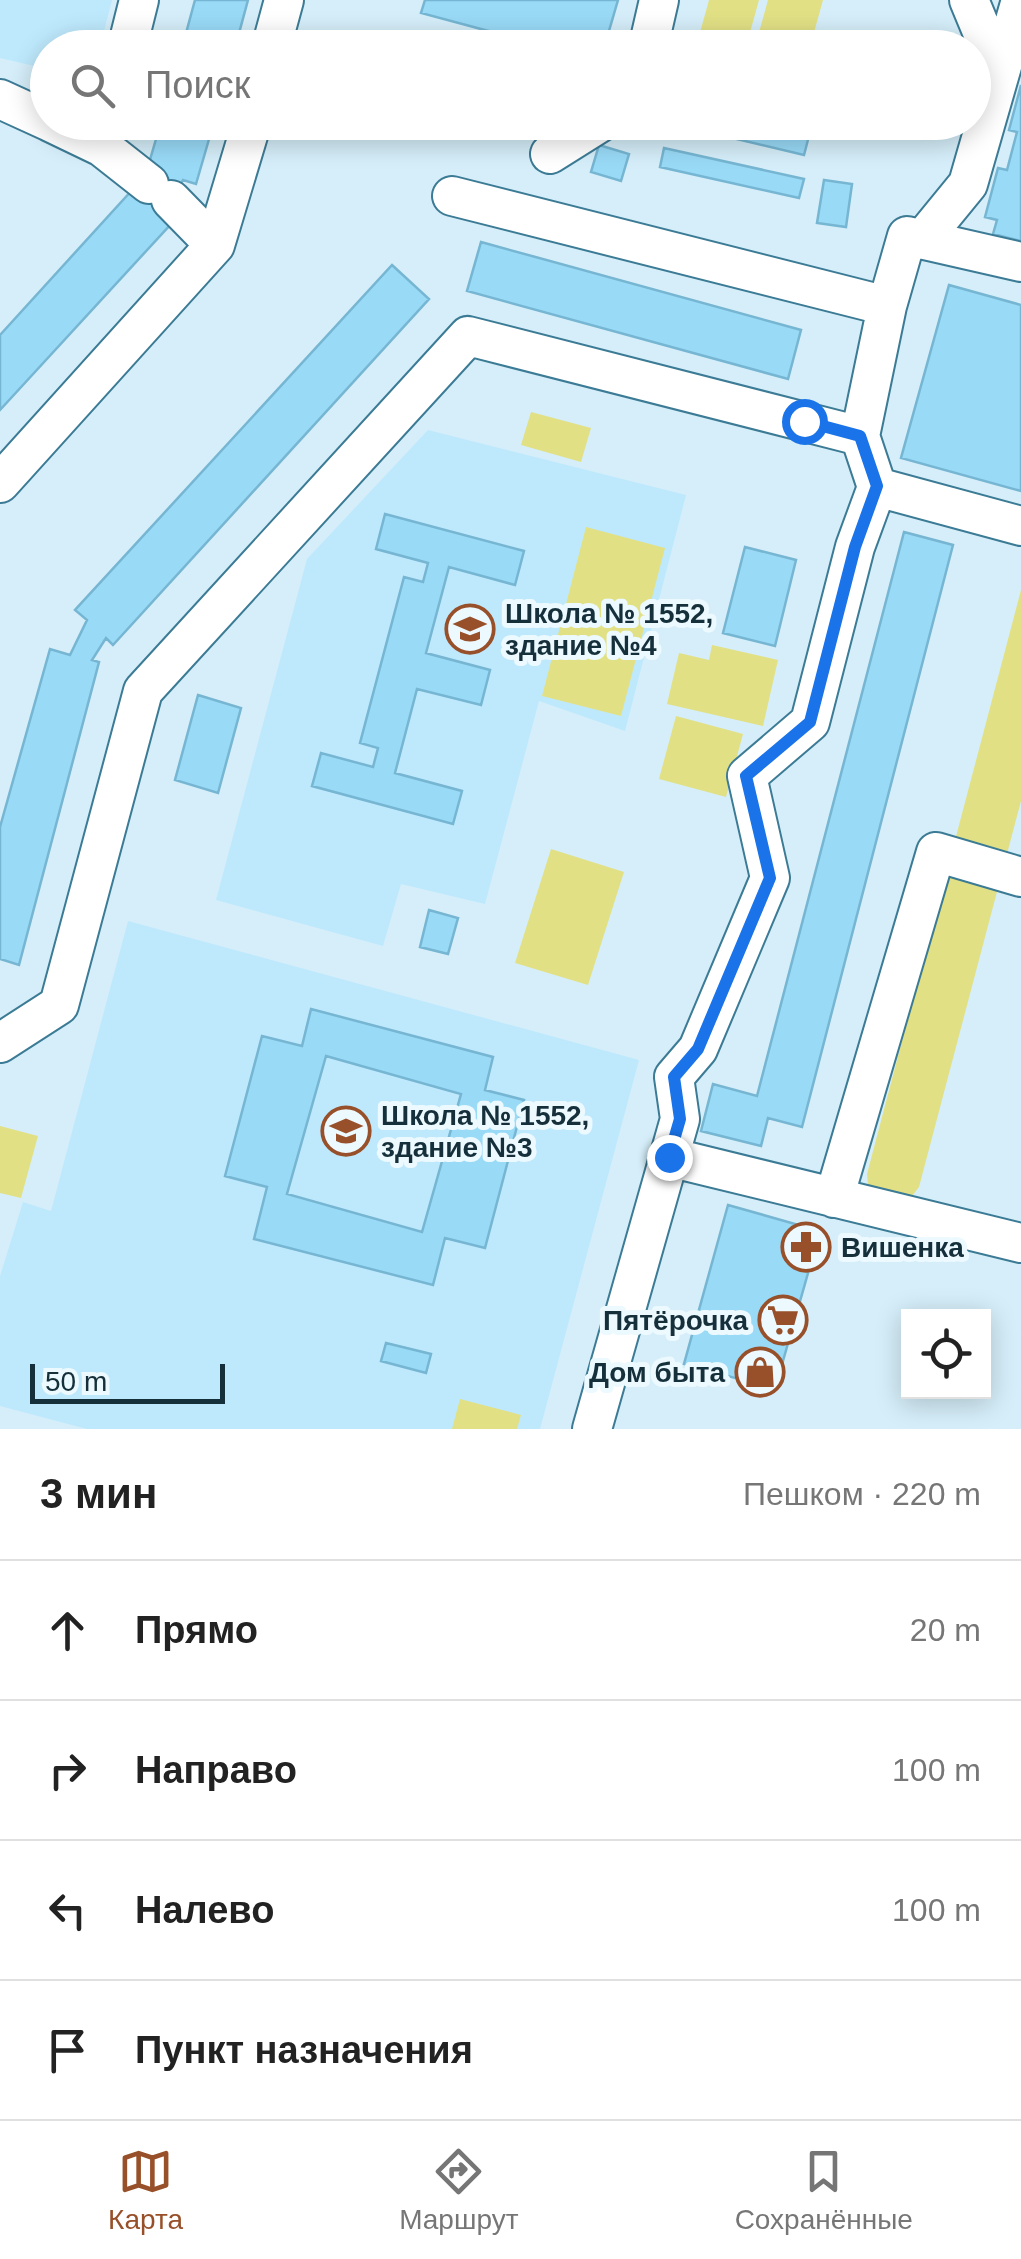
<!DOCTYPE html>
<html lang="ru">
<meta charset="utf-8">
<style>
:root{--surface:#fff;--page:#f2f2f2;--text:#222;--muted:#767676;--line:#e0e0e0;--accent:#975029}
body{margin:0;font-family:Helvetica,sans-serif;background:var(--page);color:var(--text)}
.controls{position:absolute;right:30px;bottom:30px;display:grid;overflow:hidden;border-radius:0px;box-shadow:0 5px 25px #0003}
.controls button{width:90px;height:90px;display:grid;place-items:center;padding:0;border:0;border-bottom:2px solid var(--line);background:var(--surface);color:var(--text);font:50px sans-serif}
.scale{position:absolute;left:30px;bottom:25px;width:195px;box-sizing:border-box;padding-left:10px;border:5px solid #15303b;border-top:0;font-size:28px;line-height:35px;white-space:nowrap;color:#15303b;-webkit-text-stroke:8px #ecf9ff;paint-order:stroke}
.stop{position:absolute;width:30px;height:30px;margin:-22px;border:8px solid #1a73e8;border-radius:50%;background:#fff}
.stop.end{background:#1a73e8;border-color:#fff;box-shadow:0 2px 10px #0008}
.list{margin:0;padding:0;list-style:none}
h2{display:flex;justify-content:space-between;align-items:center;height:130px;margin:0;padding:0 40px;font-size:42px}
h2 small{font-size:32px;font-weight:400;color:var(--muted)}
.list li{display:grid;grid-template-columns:65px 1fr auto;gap:30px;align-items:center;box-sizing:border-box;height:140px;padding:0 40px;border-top:2px solid var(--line)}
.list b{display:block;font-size:38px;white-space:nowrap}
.list em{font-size:32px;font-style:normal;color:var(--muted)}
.icon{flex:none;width:55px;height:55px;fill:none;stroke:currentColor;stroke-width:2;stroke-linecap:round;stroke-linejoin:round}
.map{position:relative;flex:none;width:1021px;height:1429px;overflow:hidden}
.search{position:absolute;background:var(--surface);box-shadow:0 5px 25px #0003;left:30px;right:30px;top:30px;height:110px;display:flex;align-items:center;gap:25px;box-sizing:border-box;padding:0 35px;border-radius:55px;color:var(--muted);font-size:38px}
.sheet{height:690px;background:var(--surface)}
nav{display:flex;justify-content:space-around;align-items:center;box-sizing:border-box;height:140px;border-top:2px solid var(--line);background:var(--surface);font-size:28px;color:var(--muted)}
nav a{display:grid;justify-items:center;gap:5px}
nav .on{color:var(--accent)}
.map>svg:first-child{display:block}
.built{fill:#bee9fd}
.green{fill:#e2e085}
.building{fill:#99daf7;stroke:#76b6d2;stroke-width:2.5;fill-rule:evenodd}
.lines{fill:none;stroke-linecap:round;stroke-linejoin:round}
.minor-casing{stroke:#3c7b95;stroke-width:42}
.minor{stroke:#fff;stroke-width:38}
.route{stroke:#1a73e8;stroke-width:12}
.labels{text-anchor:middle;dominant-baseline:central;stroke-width:10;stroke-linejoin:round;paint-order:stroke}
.poi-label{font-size:28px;font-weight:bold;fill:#15303b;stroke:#ecf9ff;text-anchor:start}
</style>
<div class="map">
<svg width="1021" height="1429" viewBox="0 0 1021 1429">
<rect width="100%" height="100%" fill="#d5eef9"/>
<path class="built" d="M0,0h112l-12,47 -52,1 -1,21 -47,-11z
M428,430l258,65 -61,236 -86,-30 -54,203 -84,-20 -18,62 -167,-46 91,-341z
M128,921l511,139 -99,369h-453l-87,-23v-130l23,-74 28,9z"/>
<path class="green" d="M709,0h50l-13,47h-50z
M768,0h55l-13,47h-55z
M531,412l60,16 -10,34 -60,-17z
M586,527l79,21 -44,168 -79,-20z
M1021,590v211l-102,386 -13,17 -37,-10 -2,-20z
M712,645l66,15 -15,66 -96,-22 12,-51 30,7z
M676,716l67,18 -17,63 -67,-18z
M551,849l73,23 -36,113 -73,-22z
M0,1126l38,10 -17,62 -21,-5z
M460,1399l61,16 -4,14h-65z"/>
<path class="building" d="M195,0h53l-13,48h-53z
M425,0h193l-14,48h-56l-19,-6 -1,6h-55l2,-9 14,4 3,-11 -71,-19z
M1021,85v156l-28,-7 4,-14 -12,-3 13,-49 9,2 10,-38 -8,-2z
M161,122h53l-18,62 -13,-4 -22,35 10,9 -171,186v-75l133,-146 14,-19z
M769,122l41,10 -6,23 -135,-32z
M599,145l30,9 -8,27 -30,-9z
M664,148l140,31 -5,19 -139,-31z
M824,180l28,4 -6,43 -29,-4z
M481,242l320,88 -13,49 -321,-88z
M392,265l37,34 -316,346 -7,-7 -14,22 7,2 -80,303 -19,-6v-132l50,-178 20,6 17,-35 -12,-10z
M949,285l72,20v186l-120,-33z
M385,514l139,37 -9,34 -66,-18 -23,86 64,17 -9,35 -64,-16 -22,84 67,18 -9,33 -141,-38 9,-33 52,14 5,-19 -18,-5 44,-166 19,5 5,-19 -52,-14z
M904,532l49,13 -151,582 -34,-9 -7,28 -60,-15 12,-47 44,12z
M745,547l51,13 -21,86 -52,-13z
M198,695l43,13 -23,85 -43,-13z
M429,910l29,8 -10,36 -28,-7z
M311,1009l182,48 -8,33 39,10 -39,148 -40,-10 -12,47 -179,-46 13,-52 -42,-11 37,-140 40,10zM326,1056l135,38 -39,138 -135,-38z
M728,1205l92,26 -45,158 -91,-25z
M386,1343l45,11 -5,19 -45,-12z"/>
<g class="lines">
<g class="minor-casing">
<path id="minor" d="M969,0l17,41
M127,48l12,-48
M271,48l13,-48
M648,48l11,-48
M0,99l48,22
M50,122l52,25 6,-25
M102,147l47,37
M550,154l51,-32
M452,196l435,110
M171,200l44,45
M923,239l45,-55 53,-184
M0,483l215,-238 37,-123
M877,487l144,39
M0,1043l59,-38 84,-314 325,-355 392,100 27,-130 20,-70 114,26
M669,1157l352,86
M834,1198l102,-346 85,25
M592,1429l88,-310 -6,-42 24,-28 72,-171 -23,-102 63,-54 45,-175 22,-60 -17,-51"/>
</g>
<use href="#minor" class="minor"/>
</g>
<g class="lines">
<path class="route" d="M669,1157l11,-38 -6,-42 24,-28 72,-171 -24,-102 64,-54 45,-175 22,-61 -17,-50 -56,-15"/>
</g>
<defs>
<g id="school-ring" transform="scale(2.5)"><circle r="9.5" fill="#ecf9ff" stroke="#975029" stroke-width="1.5"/><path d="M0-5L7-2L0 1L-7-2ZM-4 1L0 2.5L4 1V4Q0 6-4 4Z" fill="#975029"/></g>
<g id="pharmacy-ring" transform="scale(2.5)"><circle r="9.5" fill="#ecf9ff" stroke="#975029" stroke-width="1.5"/><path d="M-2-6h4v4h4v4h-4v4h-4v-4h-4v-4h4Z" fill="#975029"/></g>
<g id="supermarket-ring" transform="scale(2.5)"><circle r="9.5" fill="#ecf9ff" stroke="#975029" stroke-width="1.5"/><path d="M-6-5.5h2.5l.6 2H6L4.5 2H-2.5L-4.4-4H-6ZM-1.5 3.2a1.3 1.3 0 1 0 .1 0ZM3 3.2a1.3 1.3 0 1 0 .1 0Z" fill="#975029"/></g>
<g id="shop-ring" transform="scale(2.5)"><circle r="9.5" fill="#ecf9ff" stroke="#975029" stroke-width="1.5"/><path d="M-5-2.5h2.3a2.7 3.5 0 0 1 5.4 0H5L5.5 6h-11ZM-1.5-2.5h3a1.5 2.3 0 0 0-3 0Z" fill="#975029"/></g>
</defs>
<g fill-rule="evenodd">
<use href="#school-ring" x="470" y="629"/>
<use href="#school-ring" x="346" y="1131"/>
<use href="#pharmacy-ring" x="806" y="1247"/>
<use href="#supermarket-ring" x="783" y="1320"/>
<use href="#shop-ring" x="760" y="1372"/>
</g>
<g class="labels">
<g class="poi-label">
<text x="505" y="613">Школа № 1552,<tspan x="505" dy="32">здание №4</tspan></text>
<text x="381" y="1115">Школа № 1552,<tspan x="381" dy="32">здание №3</tspan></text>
<text x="841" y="1247">Вишенка</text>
<text x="748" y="1320" text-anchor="end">Пятёрочка</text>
<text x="725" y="1372" text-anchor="end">Дом быта</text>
</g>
</g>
</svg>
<div class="controls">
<button><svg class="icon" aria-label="locate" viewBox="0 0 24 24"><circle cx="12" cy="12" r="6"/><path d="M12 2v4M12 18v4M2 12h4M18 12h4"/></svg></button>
</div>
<div class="scale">50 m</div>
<div class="stop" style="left:804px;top:421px"></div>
<div class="stop end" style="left:669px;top:1157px"></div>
<div class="search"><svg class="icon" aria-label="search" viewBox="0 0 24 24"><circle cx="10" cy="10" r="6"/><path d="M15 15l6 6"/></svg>Поиск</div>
</div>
<section class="sheet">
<h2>3 мин<small>Пешком · 220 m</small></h2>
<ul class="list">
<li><svg class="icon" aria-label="ahead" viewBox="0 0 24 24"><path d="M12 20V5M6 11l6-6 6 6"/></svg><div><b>Прямо</b></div><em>20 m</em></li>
<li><svg class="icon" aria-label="right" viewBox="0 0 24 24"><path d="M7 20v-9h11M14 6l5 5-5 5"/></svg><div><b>Направо</b></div><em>100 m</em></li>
<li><svg class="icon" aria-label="left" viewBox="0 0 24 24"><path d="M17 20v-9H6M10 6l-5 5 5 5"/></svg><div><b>Налево</b></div><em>100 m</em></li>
<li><svg class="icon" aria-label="arrive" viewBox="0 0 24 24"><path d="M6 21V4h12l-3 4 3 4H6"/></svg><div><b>Пункт назначения</b></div></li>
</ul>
</section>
<nav>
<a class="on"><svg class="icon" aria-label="map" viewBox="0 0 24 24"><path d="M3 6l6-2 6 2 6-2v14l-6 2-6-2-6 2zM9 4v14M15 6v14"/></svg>Карта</a>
<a><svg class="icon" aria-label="directions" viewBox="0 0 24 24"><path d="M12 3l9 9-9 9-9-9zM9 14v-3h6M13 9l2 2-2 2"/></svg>Маршрут</a>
<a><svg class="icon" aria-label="saved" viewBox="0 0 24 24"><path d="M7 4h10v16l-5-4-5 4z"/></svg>Сохранённые</a>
</nav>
